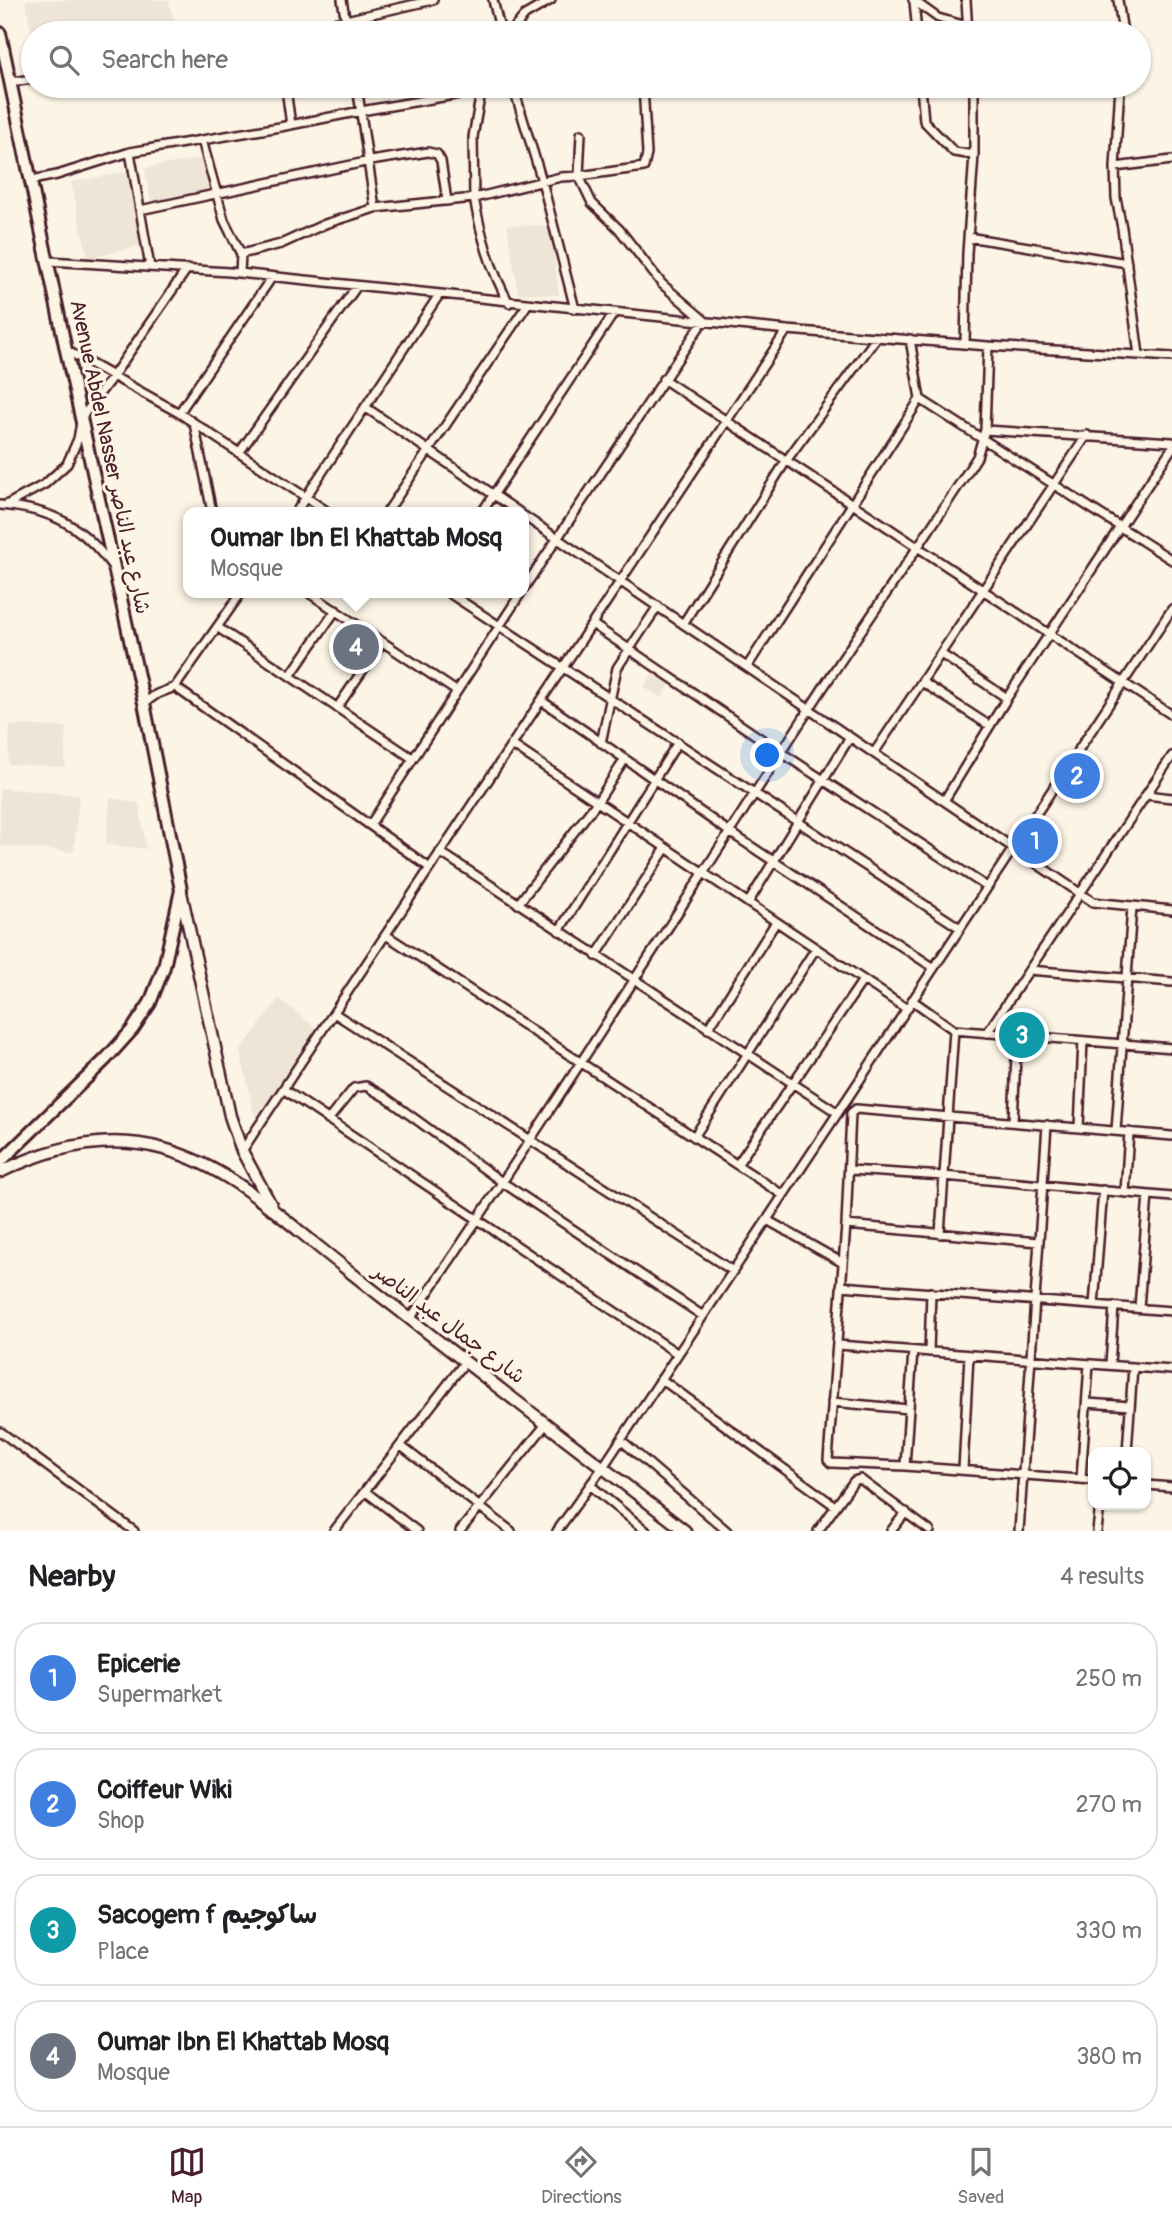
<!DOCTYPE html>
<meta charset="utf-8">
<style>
:root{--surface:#fff;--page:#f2f2f2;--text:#202124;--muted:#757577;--line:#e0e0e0;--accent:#4a1f2b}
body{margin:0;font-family:Pangolin,"Playpen Sans Arabic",sans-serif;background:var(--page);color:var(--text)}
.controls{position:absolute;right:21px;bottom:21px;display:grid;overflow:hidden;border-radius:14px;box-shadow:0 2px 5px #0004}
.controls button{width:63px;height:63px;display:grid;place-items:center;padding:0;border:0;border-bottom:2px solid var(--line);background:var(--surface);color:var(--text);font:35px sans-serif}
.you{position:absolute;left:768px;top:756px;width:24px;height:24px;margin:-18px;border:5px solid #fff;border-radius:50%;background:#1a73e8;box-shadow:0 0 0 10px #1a73e833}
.badge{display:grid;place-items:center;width:46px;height:46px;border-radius:50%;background:var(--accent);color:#fff;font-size:23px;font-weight:700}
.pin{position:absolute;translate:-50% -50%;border:4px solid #fff;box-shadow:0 2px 7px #0006}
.popup{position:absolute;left:183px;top:507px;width:346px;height:91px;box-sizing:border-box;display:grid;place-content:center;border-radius:14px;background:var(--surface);filter:drop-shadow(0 2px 5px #0005);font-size:23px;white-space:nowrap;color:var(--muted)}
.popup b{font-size:26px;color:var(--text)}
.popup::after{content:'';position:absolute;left:50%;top:100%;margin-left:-14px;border:14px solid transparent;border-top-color:var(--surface)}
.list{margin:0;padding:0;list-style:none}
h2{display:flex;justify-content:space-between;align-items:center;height:91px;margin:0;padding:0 28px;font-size:30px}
h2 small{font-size:23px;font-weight:400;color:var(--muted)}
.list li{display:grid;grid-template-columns:46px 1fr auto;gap:21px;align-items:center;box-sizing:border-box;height:112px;margin:0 14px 14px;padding:0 14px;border:2px solid var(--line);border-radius:28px}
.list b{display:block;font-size:26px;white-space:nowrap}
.list p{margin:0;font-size:23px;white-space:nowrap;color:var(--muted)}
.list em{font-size:23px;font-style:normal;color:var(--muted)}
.icon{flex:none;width:38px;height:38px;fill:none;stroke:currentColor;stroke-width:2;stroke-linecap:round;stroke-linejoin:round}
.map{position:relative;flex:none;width:1172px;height:1531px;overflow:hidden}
.search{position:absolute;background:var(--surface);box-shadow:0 2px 5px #0004;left:21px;right:21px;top:21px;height:77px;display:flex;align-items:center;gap:18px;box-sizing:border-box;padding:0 24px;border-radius:38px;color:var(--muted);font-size:26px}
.sheet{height:595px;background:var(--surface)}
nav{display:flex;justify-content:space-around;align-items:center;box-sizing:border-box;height:98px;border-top:2px solid var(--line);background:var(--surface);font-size:19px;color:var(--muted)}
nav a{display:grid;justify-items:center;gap:4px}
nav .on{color:var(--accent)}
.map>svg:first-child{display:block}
.built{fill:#eee5d7}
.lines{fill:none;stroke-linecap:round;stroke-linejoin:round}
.street-casing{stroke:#4a1f2b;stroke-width:12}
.secondary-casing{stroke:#4a1f2b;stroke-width:15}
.primary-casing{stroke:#4a1f2b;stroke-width:16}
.street{stroke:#fcf5e5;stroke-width:7}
.secondary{stroke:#fcf5e5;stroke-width:10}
.primary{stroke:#fcf5e5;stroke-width:10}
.labels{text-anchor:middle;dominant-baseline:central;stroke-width:6;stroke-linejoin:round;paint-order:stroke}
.street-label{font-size:21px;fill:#4a1f2b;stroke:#fcf5e5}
</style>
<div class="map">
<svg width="1172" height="1531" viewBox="0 0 1172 1531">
<rect width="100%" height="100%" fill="#fcf5e5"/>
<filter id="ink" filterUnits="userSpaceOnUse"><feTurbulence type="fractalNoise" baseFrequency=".0143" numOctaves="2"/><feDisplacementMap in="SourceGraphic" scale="14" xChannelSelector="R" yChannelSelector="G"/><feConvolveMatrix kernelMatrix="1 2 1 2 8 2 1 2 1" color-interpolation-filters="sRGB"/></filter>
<g filter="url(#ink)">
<path class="built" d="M25,0h144l8,33h-144v7z
M205,158l6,32 -60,12 -6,-34z
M126,172l16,73 -54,14 -17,-77z
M507,225l43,1 9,69 -41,-2z
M653,672l18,12 -10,14 -17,-11z
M10,725l56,2 -1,40 -57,-3z
M0,788l79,7 -5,57 -74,-6z
M110,798l29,5 7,46 -40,-5z
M279,998l41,34 -65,86 -15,-67z"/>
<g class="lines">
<g class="street-casing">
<path id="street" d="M342,0l6,33
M493,0l8,33
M913,0l25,18 29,8
M966,0l2,33
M1118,0l5,33
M914,1l3,32
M289,33l144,-33
M510,33l15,-18 26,-15
M11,82l22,-3
M288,86l-2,3 5,36
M357,86l18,122 99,-10c7,37 16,71 35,105
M513,86l29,95 33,128
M921,86l3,35 30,31 20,3
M1120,86l-5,81 1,31 6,30 17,127
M481,92l-8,45 1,61 87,-21 18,-1 13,27 27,26 43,55 42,36
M581,134l-2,42 65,-9 3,-13 -4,-68
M202,140l22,80 17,34
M130,152l20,115
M1115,167l57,-7
M32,180l25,-5 73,-23 150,-25 81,-16 146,-25
M140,210l230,-49 58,-9 9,2 4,7 6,40
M968,237l159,26
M49,261l180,11 558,58 201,16 184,11
M240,273l1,-19 40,-10 44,-20 50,-16
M965,344l2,-91 7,-98v-69
M66,350l113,63 149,99
M663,379l509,336
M920,399l252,161
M365,407l154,105
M179,413l93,-136
M194,423l18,89
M985,430l187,12
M239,453l118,-167
M0,505c51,4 82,20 112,61
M6,505l39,-21 22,-20 11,-25 4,-22 31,-41 74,-107
M296,512l143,-217
M387,512l140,-207
M482,512l132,-199
M524,516l569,386 79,8
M524,588l180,-268
M309,593l147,98
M449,593l511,335
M592,624l190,129 205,134
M683,624l103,-163 91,-124
M217,627l195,131
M941,654l66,44
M747,667l173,-268 -10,-60
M290,676l46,-66
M922,682l68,44
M175,687l255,181
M542,701l189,132 203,135
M144,703l13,-9 18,-7 66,-94
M337,708l45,-66
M601,743l16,-75 41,-62
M512,745l395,264
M874,753l213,-318
M1146,795l26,3
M944,801l63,-103 165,-250
M370,825l151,-232
M440,852l398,261
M748,903l102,-166
M518,904l80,-103 27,-42
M559,931l119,-189
M386,935l397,260
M596,956l70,-108
M1029,970l143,12
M912,1000l42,30 218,18
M334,1013l399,258
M708,1029l68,-107
M987,1033l185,-277
M283,1089l395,265
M328,1120l26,-32 12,-2 19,11 117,85 201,134
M1013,1122l4,-87
M1079,1128l4,-87
M1116,1131l16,-224
M694,1137l122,-189
M242,1151l545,-821
M737,1165l126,-185
M850,1170l94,6 228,21
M1125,1193l4,-61
M767,1220l76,43
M846,1225l192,17
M940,1234l14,-204
M841,1286l331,25
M1094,1305l9,-115
M1139,1308l9,-113
M410,1319c138,-201 267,-407 400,-611 54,-84 113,-166 167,-251l8,-27 3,-84
M838,1345l334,25
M929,1352l2,-60
M1110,1365l4,-59
M661,1379l174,127
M832,1402l77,7
M1087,1403l43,3
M1,1432l133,99
M621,1440l106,91
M401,1446l110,85
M1127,1452l6,-85
M905,1466l8,-115
M963,1470l6,-115
M1081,1479l8,-115
M1093,1480l-188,-14 -74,-3 -3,-3 18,-235 5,-112 5,-4 316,27
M590,1485l56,46
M1146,1485l26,2
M366,1492l51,39
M334,1531l131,-169
M460,1531l87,-108
M557,1531l46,-64 569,-858
M818,1531l36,-50 6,-2 70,52
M891,1531l15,-19
M1019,1531l28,-406
M1097,1531l3,-26"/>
</g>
<g class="secondary-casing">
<path id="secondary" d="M181,892l49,224 12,35 29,54
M0,1172c51,-25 108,-39 164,-23 61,17 108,60 156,99 25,20 50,40 75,59 96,76 194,149 290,224"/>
</g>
<g class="primary-casing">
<path id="primary" d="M0,33l66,317 78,353 37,187 -17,77 -14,36 -18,27 -26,29 -106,103"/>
</g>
<use href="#street" class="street"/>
<use href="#secondary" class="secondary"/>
<use href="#primary" class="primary"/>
</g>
</g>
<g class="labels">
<g class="street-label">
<text transform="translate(110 457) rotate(78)">Avenue Abdel Nasser شارع عبد الناصر</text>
<text transform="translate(449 1324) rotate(37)">شارع جمال عبد الناصر</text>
</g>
</g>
</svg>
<div class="controls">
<button><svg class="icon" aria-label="locate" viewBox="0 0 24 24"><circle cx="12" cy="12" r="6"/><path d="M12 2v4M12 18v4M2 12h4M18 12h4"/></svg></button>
</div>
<div class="you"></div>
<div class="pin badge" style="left:1035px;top:841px;background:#3f7fe0">1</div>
<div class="pin badge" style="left:1077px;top:776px;background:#3f7fe0">2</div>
<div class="pin badge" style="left:1022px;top:1035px;background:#0f9aa8">3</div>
<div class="pin badge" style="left:356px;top:647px;background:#6b7280">4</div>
<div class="popup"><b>Oumar Ibn El Khattab Mosq</b>Mosque</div>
<div class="search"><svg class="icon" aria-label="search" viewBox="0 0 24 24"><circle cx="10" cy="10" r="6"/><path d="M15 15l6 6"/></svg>Search here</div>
</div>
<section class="sheet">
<h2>Nearby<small>4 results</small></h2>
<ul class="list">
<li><span class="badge" style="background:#3f7fe0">1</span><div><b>Epicerie</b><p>Supermarket</p></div><em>250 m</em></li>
<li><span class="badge" style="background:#3f7fe0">2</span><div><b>Coiffeur Wiki</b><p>Shop</p></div><em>270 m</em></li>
<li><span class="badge" style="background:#0f9aa8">3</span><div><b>Sacogem f ساكوجيم</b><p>Place</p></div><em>330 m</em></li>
<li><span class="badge" style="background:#6b7280">4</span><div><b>Oumar Ibn El Khattab Mosq</b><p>Mosque</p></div><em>380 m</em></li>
</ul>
</section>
<nav>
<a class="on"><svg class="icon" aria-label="map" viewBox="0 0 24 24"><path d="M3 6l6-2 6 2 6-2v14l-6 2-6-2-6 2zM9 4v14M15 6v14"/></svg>Map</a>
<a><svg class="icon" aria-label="directions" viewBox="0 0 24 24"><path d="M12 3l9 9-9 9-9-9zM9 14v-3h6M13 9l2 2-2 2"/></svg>Directions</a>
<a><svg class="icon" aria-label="saved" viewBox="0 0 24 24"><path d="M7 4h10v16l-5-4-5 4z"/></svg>Saved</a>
</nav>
